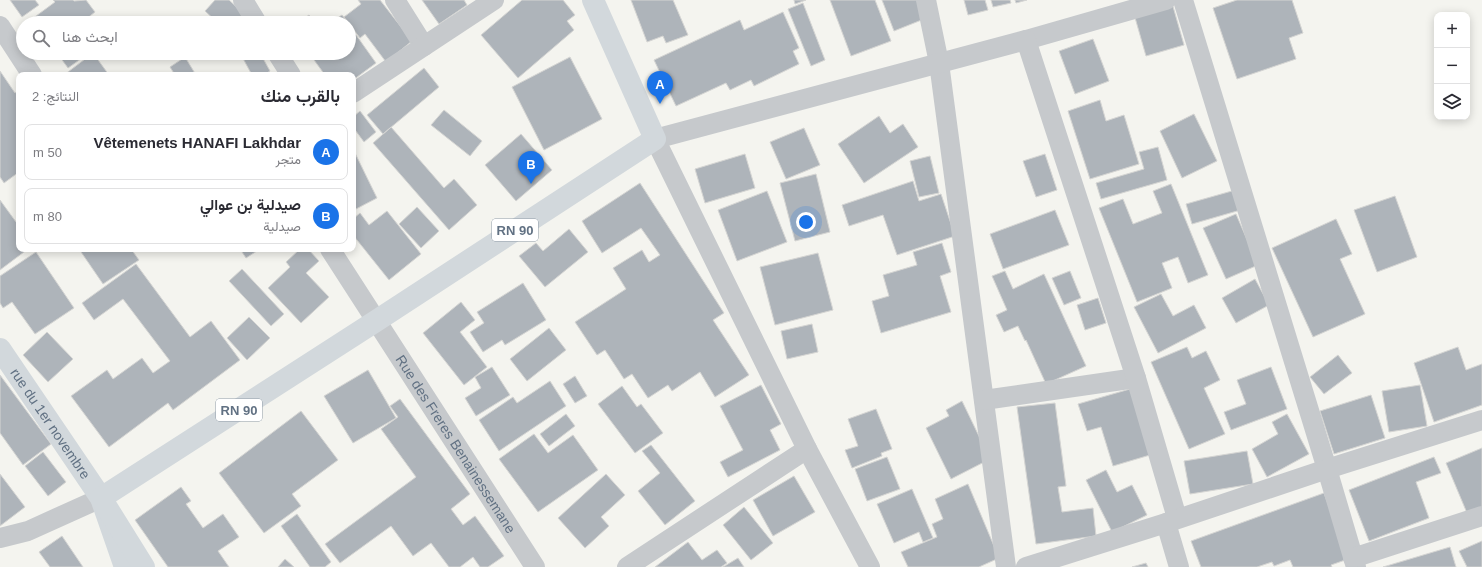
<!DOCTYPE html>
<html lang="ar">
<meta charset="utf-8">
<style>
:root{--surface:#fff;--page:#f2f2f3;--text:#2b2b33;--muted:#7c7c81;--line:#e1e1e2;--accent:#1a73e8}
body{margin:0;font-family:Helvetica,Vazirmatn,sans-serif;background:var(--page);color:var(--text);direction:rtl}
.controls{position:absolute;right:12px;top:12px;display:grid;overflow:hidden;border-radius:8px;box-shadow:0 2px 10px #0003}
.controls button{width:36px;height:36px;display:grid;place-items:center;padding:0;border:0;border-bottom:1px solid var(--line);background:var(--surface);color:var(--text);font:20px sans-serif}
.you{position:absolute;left:806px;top:222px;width:14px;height:14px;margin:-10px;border:3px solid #fff;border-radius:50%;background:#1a73e8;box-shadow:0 0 0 6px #1a73e833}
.badge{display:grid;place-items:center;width:26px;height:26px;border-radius:50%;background:var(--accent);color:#fff;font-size:13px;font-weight:700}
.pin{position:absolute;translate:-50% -33px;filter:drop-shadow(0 1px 2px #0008)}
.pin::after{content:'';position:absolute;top:21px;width:14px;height:12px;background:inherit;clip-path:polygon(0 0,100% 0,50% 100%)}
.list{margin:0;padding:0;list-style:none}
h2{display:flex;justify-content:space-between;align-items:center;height:52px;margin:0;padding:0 16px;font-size:17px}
h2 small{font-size:13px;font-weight:400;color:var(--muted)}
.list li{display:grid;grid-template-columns:26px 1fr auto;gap:12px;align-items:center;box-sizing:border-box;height:56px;margin:0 8px 8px;padding:0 8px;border:1px solid var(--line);border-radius:8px}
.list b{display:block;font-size:15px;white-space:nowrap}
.list p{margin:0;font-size:13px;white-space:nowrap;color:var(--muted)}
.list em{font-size:13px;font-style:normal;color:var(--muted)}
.icon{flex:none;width:22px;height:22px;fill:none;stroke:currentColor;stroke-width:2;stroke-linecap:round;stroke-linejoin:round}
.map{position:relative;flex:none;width:1482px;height:567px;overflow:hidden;direction:ltr}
.search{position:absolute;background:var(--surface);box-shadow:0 2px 10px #0003;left:16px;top:16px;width:340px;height:44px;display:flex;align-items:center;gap:10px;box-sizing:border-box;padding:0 14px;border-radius:22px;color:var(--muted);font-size:15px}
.panel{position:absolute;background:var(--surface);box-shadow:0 2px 10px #0003;left:16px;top:72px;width:340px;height:180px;border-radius:8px;direction:rtl}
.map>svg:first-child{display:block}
.building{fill:#aeb4ba;stroke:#d5d5d3}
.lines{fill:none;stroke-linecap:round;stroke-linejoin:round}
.street{stroke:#c6c9cc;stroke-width:20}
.secondary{stroke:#d2d8dc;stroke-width:22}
.primary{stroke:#d2d8dc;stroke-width:22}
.labels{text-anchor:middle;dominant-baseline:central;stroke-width:4;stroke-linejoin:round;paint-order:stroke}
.shield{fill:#fff;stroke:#909ca8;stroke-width:1}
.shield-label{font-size:13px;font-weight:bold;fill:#617183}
.street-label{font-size:14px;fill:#617183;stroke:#fff}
</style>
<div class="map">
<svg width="1482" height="567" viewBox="0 0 1482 567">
<rect width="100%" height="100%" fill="#f4f4ef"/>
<path class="building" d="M10,0h25l4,5 -17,12z
M53,0h20l1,1 12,-1 9,12 -14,11h-46l-3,-4 23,-17z
M215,0h14l15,14 -9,9h-17l-13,-12z
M358,0h22l32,41 -26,21 -21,-28 -5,4 -16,-21 17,-13z
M422,0h42l3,5 -28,19z
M522,0h41l12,15 -8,6 7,9 -56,48 -37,-43z
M631,0h42l15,35 -22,8 -3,-7 -16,6z
M794,0h12l-11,4z
M830,0h45l16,41 -40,15z
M882,0h40l7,17 -35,14z
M964,0h21l3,10 -20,5z
M991,0h19l1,3 -18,4z
M1015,0h12l-11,3z
M1237,0h55l11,33 -14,5 7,21 -59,20 -24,-71z
M803,3l22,57 -14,6 -23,-57z
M1172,3l12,42 -38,11 -12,-42z
M783,12l16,36 -6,3 6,13 -45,22 -3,-6 -21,10 -4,-7 -50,23 -22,-46 86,-40 4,10z
M309,15l6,8h-17z
M342,15l6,8h-18z
M349,25l27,38 -23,17v-5h-28l-16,-22h40z
M1093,39l16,42 -34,13 -16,-43z
M57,53h32l-21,15z
M93,53l16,22h-45z
M240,53h20l10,18 -6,4h-12z
M185,57l11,18h-21l-5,-8z
M570,57l32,62 -58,31 -32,-63z
M424,68l15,19 -56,47 -16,-19z
M0,71l15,22 4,-3v82l-15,11 -4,-6z
M1100,100l6,21 18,-6 15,49 -49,15 -22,-68z
M444,110l38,31 -12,15 -39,-31z
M360,111l16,21 -12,10 -11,-15v-10z
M1194,114l23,47 -35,17 -22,-47z
M879,116l11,17 13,-9 15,23 -54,36 -26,-39z
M391,127l53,61 10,-9 23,26 -28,25 -76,-87z
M804,128l16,37 -34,14 -16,-37z
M521,134l31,36 -36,31 -31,-36z
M1158,147l9,33 -66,19 -5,-16 48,-14 -5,-17z
M353,149l24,49 -23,12 -1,-2z
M745,154l10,34 -50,15 -10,-34z
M1045,154l12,36 -21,7 -13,-36z
M930,156l9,37 -20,4 -9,-36z
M816,174l14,58 -35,9 -15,-58z
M913,181l6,20 22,-7 14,42 -58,19 -14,-40 -34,11 -7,-21z
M640,183l84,130 -11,7 36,55 -34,22 -15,-25 -28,19 -4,-6 -20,13 -16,-24 -8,5 -19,-29 -8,5 -22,-33 51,-33 -13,-21 29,-18 7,12 11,-7 -19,-27 -39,25 -20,-32z
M1171,184l37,91 -20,8 -10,-26 -16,6 10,25 -35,14 -38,-94 24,-9 10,25 29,-11 -9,-22z
M1239,189l5,20 -52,15 -6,-20z
M767,191l20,51 -50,19 -19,-51z
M1395,196l22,61 -40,15 -23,-62z
M0,200l19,26v23h9l-28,21z
M417,207l22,24 -18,17 -22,-24z
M1055,210l14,35 -66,24 -13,-35z
M387,211l34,43 -32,26 -36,-45v-16l7,-6 9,12z
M1236,214l22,51 -32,14 -23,-51z
M1336,219l16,35 -12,5 25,55 -52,23 -41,-89z
M569,229l19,23 -43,35 -26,-31 17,-13 7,8z
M942,243l9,29 -11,4 11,36 -70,21 -9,-32 17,-5 -6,-21 34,-10 -4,-13z
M79,249h52l8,11 -36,24z
M240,249h20l-14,9z
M300,249h8l11,12 -13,12 23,24 -28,26 -33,-35 22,-21 -4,-5z
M36,252l38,56 -39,26 -23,-32 -9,6 -3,-5v-27z
M818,253l15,57 -58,15 -15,-58z
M136,264l54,73 21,-16 29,39 -67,50 -5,-7 -59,44 -38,-51 36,-26 6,9 29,-21 11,15 17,-12 -47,-62 -29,21 -12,-17z
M242,269l42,45 -13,12 -42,-45z
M1005,271l8,18 31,-15 42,92 -40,18 -20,-44 -1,1 -7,-15 -14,6 -8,-17 11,-5 -15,-34z
M1070,271l11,27 -17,7 -12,-27z
M1255,279l14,26 -33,18 -14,-25z
M523,283l23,37 -41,25 -3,-5 -19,12 -13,-20 14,-9 -7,-11z
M1161,294l12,22 21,-11 12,23 -48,25 -24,-46z
M1098,298l8,25 -21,7 -8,-25z
M461,302l14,18 -15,12 27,35 -23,18 -41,-52z
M249,317l21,21 -23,22 -20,-22z
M812,324l6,28 -31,7 -6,-28z
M549,328l17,22 -39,31 -17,-22z
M47,332l26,27 -25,23 -25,-27z
M1187,347l5,11 14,-7 14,29 -16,8 21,46 -36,15 -38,-87z
M1458,347l8,23 16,-6v41l-48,17 -20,-59z
M1338,355l14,18 -28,21 -14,-17z
M492,367l18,28 -34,21 -11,-18 16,-10 -6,-11z
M1271,367l16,42 -56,21 -7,-18 22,-8 -9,-24z
M368,370l28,48 -43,25 -29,-47z
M0,375l51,69 -28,21 -23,-32z
M575,376l12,20 -12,7 -12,-19z
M550,381l16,25 -67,45 -20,-31 34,-23 4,6z
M761,385l20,39 -11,6 10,20 -52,27 -8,-15 23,-12 -23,-44z
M1420,385l7,41 -38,6 -7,-41z
M622,386l15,21 4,-3 22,29 -28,20 -37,-49z
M1130,389l20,66 -37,11 -12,-39 -14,4 -9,-27z
M1371,395l14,43 -51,16 -14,-43z
M400,399l70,95 -19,15 12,16 12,-9 29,40 -16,11h-8l-7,-10 -13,10h-11l-18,-24 -18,13 -22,-30 -51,37 -15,-19 91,-67 -35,-48 17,-12 -8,-11z
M962,401l28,58 -39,20 -25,-51 23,-12 -3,-6z
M1055,403l11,83 -8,1 4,25 31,-4 3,28 -60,8 -19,-137z
M876,409l16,40 -11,4 1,3 -30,12 -7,-18 13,-4 -10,-27z
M301,411l37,49 -46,34 9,12 -37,27 -45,-60z
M566,414l9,12 -26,20 -9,-12z
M1287,414l22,40 -42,23 -15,-28 26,-15 -6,-12z
M534,434l14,19 25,-18 25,35 -60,42 -39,-53z
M651,445l44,56 -30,24 -27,-34 22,-18 -18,-22z
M1482,448v59l-15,6 -21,-50z
M1247,451l6,33 -63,10 -6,-33z
M43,452l23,30 -18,14 -23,-30z
M887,457l13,32 -33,12 -12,-32z
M1434,457l7,16 -25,9 13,36 -60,23 -20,-51z
M1106,470l11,22 15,-7 15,30 -35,17 -26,-52z
M0,474l25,33 -25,19z
M606,474l19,21 -24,22 8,9 -24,22 -27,-30z
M794,476l21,36 -42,24 -20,-36z
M968,484l31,74 -20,9h-71l-7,-15 36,-15 -5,-13 11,-5 -8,-20z
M181,487l10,14 -5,3 17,24 20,-14 16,23 -21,14 11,16h-61l-33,-47z
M912,489l21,49 -10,4 -4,-10 -25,11 -17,-39z
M1324,493l24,66 -17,6 1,2h-39l-3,-7 -16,6 -2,-4 -15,5h-56l-10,-26z
M744,507l29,36 -22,17 -28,-35z
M297,514l34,48 -6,5h-15l-29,-41z
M62,536l21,31h-33l-11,-15z
M1482,541v26h-15l-8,-16z
M688,542l14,18 15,-10 10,13 -6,4h-66z
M1450,547l6,20h-73z
M738,558l6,9h-21z
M285,559l9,8h-16z
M1146,563l2,4h-16z"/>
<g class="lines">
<g class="street">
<path d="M243,0l14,23"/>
<path d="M395,0l29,46"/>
<path d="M926,0l13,63 67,504"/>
<path d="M1183,0l144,469 29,98"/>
<path d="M0,26l32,49"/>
<path d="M1026,40l140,-40"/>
<path d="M277,53l14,22"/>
<path d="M353,93l141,-93"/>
<path id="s1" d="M330,249l205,318"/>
<path d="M984,400l152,-22"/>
<path d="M1166,523l13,44"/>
<path d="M0,538l28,-7 73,-33"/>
<path d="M1353,558l129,-42"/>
<path d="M627,567l180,-118"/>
<path d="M870,567l-63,-118 -152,-310 371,-99 110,338 41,140"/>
<path d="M1026,567l140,-44 161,-54 155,-49"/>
</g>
<path class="secondary" id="s2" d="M0,349l101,149 24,69"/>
<path class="primary" d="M144,567l-43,-69 275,-177 279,-182 -62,-139"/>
</g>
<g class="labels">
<g class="shield">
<rect x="492" y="219" width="46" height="22" rx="3"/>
<rect x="216" y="399" width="46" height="22" rx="3"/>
</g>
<g class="shield-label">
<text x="515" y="230">RN 90</text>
<text x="239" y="410">RN 90</text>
</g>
<g class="street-label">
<text stroke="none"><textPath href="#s2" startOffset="90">rue du 1er novembre</textPath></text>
<text stroke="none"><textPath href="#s1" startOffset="232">Rue des Freres Benainessemane</textPath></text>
</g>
</g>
</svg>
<div class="controls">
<button>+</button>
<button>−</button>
<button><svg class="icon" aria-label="layers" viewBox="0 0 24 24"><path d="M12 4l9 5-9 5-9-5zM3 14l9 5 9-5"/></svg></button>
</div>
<div class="you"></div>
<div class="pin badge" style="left:660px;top:104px">A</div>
<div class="pin badge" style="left:531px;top:184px">B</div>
<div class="search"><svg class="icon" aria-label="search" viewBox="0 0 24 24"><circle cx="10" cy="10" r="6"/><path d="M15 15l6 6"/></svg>ابحث هنا</div>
<section class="panel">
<h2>بالقرب منك<small>النتائج: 2</small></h2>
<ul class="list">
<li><span class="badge">A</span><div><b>Vêtemenets HANAFI Lakhdar</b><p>متجر</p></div><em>50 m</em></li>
<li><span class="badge">B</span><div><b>صيدلية بن عوالي</b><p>صيدلية</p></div><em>80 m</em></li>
</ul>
</section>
</div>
